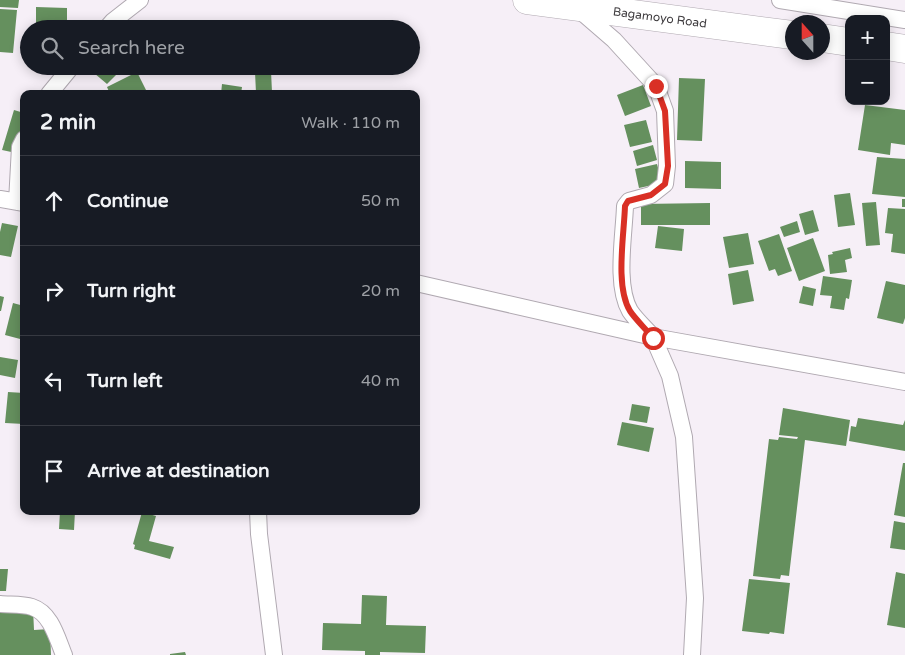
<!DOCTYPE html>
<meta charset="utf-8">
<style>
:root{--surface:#171b24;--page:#242831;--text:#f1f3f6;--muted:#9ea1a6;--line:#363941}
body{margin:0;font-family:"Varela Round",sans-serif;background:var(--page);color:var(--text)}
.controls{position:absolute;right:15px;top:15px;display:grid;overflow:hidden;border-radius:10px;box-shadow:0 2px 12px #0003}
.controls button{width:45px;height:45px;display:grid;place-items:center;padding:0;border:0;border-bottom:1px solid var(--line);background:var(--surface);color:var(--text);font:25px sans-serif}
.compass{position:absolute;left:785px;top:15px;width:45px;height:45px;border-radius:50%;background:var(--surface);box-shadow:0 2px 12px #0003;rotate:339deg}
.stop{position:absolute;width:15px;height:15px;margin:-11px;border:4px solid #d93025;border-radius:50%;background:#fff}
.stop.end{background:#d93025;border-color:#fff;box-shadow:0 1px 5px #0008}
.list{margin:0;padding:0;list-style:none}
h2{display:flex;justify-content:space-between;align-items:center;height:65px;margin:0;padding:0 20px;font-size:21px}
h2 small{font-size:16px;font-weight:400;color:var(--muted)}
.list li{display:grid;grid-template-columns:32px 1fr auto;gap:15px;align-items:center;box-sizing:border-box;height:90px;padding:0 20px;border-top:1px solid var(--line)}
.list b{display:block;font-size:19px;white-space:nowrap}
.list em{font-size:16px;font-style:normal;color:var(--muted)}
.icon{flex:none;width:28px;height:28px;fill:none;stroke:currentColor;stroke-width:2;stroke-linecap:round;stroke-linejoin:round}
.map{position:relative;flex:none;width:905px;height:655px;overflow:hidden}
.search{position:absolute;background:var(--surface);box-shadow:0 2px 12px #0003;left:20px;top:20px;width:400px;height:55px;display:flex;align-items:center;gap:12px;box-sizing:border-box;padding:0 18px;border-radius:28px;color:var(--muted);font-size:19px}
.panel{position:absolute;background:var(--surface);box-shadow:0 2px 12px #0003;left:20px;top:90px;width:400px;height:425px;border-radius:10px}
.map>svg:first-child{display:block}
.building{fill:#65905e}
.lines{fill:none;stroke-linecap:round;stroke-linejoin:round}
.street-casing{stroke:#b0a9b1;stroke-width:18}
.highway-casing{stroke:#b0a9b1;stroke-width:29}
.street{stroke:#fff;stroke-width:16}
.highway{stroke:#fff;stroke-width:28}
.route{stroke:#d93025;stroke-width:6}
.labels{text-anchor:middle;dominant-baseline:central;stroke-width:5;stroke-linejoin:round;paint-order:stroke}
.street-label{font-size:12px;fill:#3e3b3e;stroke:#fff}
</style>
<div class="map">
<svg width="905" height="655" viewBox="0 0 905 655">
<rect width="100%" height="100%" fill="#f6eff7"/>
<path class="building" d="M0,0h19l-1,8 -18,-1z
M36,7l31,1v21h-31z
M0,9l17,1 -4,43 -13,-1z
M101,66h24l-18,18 -13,-11z
M271,71l1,21 -16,1 -1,-21z
M137,72l11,22h-38l-3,-7z
M679,78l26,1 -3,62 -25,-1z
M222,84l20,3 -1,7h-20z
M643,85l8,21 -26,10 -8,-21z
M865,105l40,5v35l-14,-2 -1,12 -32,-5z
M14,110l10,3v12l-8,28 -14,-3z
M646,120l6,22 -22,5 -6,-22z
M653,145l4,15 -20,6 -4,-15z
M877,157l28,2v38l-33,-3z
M685,161l36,1v27l-36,-1z
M657,164l5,19 -23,5 -4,-19z
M850,193l5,32 -17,2 -4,-32z
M902,199h3v8h-3z
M876,202l4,43 -14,1 -4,-43z
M710,203v22h-69v-21z
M888,208l17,1v45l-14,-2 2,-18 -8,-1z
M813,210l6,21 -14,4 -6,-21z
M797,221l3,11 -16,5 -4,-10z
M2,223l16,3 -7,31 -11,-2v-23z
M658,226l26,3 -2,22 -27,-3z
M748,233l6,31 -25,4 -6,-31z
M779,234l13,37 -14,5 -3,-7 -6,2 -11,-30z
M813,238l12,33 -26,10 -12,-33z
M850,248l2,10 -7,2 2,12 -17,2 -2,-19 5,-1 -1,-2z
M748,270l6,31 -21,4 -5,-31z
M823,276l29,4 -3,19 -3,-1 -2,12 -14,-2 2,-12 -12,-1z
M886,281l19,4v33l-2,6 -26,-6z
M803,286l13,3 -3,17 -14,-3z
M0,296l4,1 -3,14h-1z
M13,303l11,3v34l-19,-5z
M0,357l18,3 -3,18 -15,-3z
M8,392l16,1v31l-19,-1z
M632,404l18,3 -3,16 -18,-3z
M783,408l67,12 -4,26 -41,-6 -16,136 -8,-1 -1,4 -27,-3 16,-137 9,1 1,-3 18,2 1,-2 -19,-2z
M858,418l45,7 2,-5v31l-56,-10 2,-15 5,1z
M622,422l32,6 -5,24 -32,-7z
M903,463h2v54l-11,-2z
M60,511h15l-1,19 -15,-1z
M142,512l14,4 -7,25 25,6 -4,12 -36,-10 1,-4 -2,-1z
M894,521l11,2v27l-15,-2z
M0,569h8l-2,22h-6z
M896,572l9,2v54l-18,-3z
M749,579l41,4 -6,51 -14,-2 -1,2 -27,-3z
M362,595l25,1 -1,29 40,1 -1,27 -45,-1v3h-15v-4l-43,-1 1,-27 38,1z
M33,608l1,22 16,-1 1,26h-51v-45z
M185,652l1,3h-16v-1z"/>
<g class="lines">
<g class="street-casing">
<path id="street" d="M780,0l125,20
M577,8l37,32 42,46 9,25 2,55 -2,18 -14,11 -22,6 -4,5c-1,30 -10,79 5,105 6,9 16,18 23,26l252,45
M106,29l7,-8 27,-21
M49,94l23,-28
M0,199l24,4
M17,202l3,-55 4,-8
M416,283l237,54 17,39 14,61 11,161 -3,57
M258,511l1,23 15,121
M0,604c10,1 22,0 32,3 19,6 25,31 32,48"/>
</g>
<g class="highway-casing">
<g id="highway">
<path id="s1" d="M527,0l265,35"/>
<path d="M822,38l27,4"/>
<path d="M886,46l19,3"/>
</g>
</g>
<use href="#street" class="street"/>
<use href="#highway" class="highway"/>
</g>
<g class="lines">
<path class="route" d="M653,338c-7,-9 -17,-18 -23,-27 -15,-25 -6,-75 -5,-105l3,-5 23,-6 14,-11 3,-18 -3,-55 -9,-25"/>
</g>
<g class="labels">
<g class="street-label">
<text stroke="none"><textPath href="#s1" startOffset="134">Bagamoyo Road</textPath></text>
</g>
</g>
</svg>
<div class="controls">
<button>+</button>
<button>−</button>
</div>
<svg class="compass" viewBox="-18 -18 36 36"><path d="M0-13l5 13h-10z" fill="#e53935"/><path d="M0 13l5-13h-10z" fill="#9ea1a6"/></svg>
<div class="stop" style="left:653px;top:338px"></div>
<div class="stop end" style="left:656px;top:86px"></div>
<div class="search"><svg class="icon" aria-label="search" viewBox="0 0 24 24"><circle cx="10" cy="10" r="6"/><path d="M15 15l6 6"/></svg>Search here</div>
<section class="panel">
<h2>2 min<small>Walk · 110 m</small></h2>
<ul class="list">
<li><svg class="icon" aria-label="ahead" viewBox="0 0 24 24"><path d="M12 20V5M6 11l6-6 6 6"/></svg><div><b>Continue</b></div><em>50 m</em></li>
<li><svg class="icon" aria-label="right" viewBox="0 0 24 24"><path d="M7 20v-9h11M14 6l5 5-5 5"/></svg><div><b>Turn right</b></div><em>20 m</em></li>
<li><svg class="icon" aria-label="left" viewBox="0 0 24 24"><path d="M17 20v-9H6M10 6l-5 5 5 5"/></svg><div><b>Turn left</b></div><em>40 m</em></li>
<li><svg class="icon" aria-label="arrive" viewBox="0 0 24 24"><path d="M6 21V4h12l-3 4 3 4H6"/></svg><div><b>Arrive at destination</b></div></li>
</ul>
</section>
</div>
